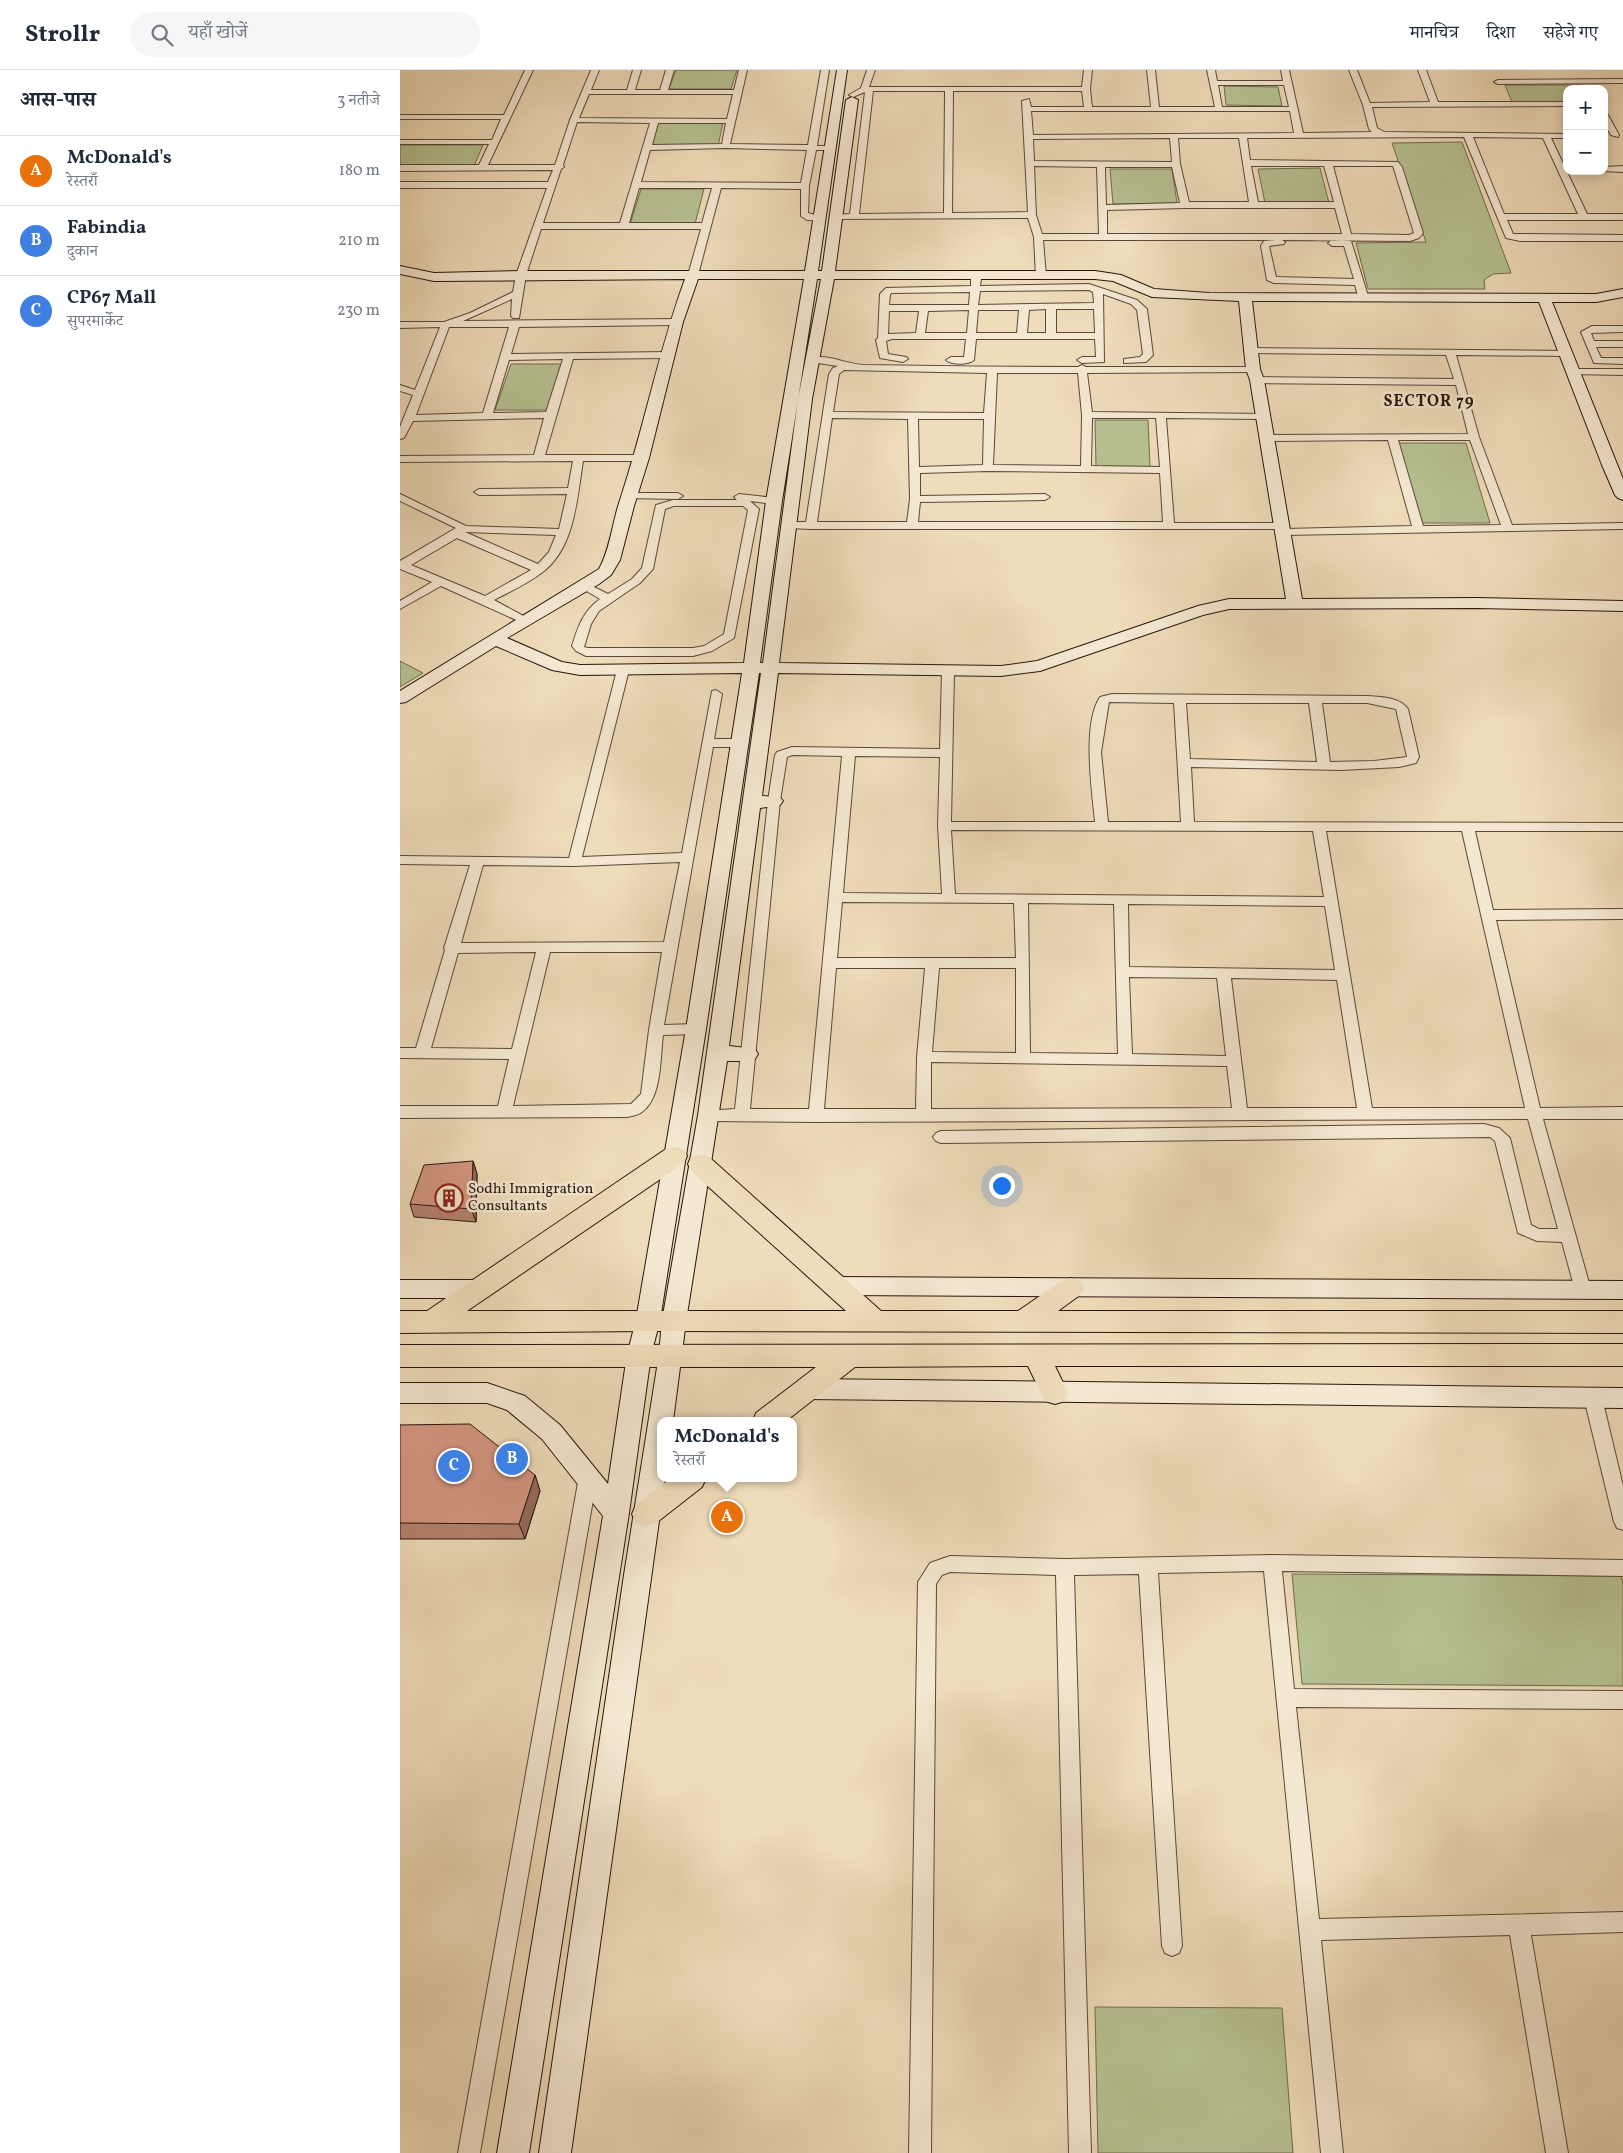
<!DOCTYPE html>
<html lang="hi">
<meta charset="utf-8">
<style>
:root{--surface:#fff;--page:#f6f6f7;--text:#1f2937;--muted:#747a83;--line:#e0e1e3;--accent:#8f2418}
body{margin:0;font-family:Vollkorn,"Noto Serif Devanagari",serif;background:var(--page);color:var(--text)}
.controls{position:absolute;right:15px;top:15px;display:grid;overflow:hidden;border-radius:10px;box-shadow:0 2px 12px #0003}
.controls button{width:45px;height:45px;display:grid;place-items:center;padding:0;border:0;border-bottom:1px solid var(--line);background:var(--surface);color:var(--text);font:25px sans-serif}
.you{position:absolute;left:601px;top:1115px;width:18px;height:18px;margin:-12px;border:4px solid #fff;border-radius:50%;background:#1a73e8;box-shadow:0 0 0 8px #1a73e833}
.badge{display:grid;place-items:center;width:32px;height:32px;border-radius:50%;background:var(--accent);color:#fff;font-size:16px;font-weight:700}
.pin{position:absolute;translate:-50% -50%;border:2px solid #fff;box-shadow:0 1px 5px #0006}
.popup{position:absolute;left:257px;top:1347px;width:140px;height:65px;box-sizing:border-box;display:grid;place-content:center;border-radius:10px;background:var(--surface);filter:drop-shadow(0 1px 4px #0005);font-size:16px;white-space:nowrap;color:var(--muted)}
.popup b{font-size:19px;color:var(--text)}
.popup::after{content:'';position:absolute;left:50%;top:100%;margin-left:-10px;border:10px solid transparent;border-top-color:var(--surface)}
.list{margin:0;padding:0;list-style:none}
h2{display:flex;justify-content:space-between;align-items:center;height:65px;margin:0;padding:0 20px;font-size:21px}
h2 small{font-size:16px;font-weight:400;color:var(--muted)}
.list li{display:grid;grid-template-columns:32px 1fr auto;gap:15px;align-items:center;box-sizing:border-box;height:70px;padding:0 20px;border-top:1px solid var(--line)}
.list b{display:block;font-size:19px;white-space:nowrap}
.list p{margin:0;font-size:16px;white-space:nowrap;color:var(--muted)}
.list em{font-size:16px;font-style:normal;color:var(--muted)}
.icon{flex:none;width:28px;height:28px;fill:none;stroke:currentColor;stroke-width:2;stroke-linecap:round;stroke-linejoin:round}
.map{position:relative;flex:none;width:1223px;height:2083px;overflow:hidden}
header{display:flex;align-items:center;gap:30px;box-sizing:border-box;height:70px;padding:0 25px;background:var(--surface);border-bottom:1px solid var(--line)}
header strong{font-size:24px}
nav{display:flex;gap:28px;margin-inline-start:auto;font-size:18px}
.search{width:350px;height:45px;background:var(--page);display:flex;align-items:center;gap:12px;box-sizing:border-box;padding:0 18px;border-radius:28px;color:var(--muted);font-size:19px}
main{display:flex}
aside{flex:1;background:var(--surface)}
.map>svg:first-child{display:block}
.green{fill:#b7c191;stroke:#6f6b4e}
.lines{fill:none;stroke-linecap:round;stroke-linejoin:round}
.street-casing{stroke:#594738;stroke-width:2}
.secondary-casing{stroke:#27150c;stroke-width:2}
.primary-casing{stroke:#27150c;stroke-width:2}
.street{fill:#f5e8d2;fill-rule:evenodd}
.secondary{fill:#f5e8d2;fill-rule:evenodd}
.primary{fill:#efdcba;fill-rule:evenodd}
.wall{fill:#b6826f;stroke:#27150c}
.shaded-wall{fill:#946a5a;stroke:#27150c}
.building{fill:#d49781;stroke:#27150c}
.labels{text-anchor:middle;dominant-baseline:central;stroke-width:5;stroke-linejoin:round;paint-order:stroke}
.poi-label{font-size:15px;fill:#27150c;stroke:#f5e8d2;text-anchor:start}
.far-district-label{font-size:16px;font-weight:bold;letter-spacing:1px;fill:#27150c;stroke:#f5e8d2}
</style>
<header>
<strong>Strollr</strong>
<div class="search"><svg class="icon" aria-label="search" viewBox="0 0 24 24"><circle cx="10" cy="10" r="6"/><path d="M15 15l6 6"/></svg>यहाँ खोजें</div>
<nav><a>मानचित्र</a><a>दिशा</a><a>सहेजे गए</a></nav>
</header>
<main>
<aside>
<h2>आस-पास<small>3 नतीजे</small></h2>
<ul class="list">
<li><span class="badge" style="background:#e8710a">A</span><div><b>McDonald's</b><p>रेस्तराँ</p></div><em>180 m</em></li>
<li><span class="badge" style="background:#3f7fe0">B</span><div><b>Fabindia</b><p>दुकान</p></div><em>210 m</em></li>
<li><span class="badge" style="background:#3f7fe0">C</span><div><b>CP67 Mall</b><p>सुपरमार्केट</p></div><em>230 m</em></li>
</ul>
</aside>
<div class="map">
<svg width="1223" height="2083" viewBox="0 0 1223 2083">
<rect width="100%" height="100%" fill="#efdcba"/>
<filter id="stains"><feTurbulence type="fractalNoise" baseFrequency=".004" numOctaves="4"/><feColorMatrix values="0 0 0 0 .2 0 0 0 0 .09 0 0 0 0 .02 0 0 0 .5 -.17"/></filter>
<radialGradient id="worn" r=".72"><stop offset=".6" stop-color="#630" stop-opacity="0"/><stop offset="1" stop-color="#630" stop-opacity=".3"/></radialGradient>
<path class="green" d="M276,0h61l-6,19h-62z
M1105,15h76l2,4h-16v13h-55z
M824,16l54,1 4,19 -56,-1z
M258,53h65l-5,23h-66z
M1062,72l49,131 -18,1 -9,6 1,9h-117l-12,-46 70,-1 -34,-99z
M0,75h83l-9,21h-74z
M920,98l9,35h-64l-7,-34z
M710,99h62l5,34 -64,1z
M241,119h63l-9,35h-65z
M111,294h50l-14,46h-52z
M695,350h53l2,47h-54z
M999,373h67l24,80h-70z
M0,591l23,12 -23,14z
M892,1504l329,2 2,8v102l-321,-2z
M695,1937l187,1 11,145h-195z"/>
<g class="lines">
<g class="street-casing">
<path id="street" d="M125,0h8l-45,95h67l15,-45 21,-50h8l-8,20h36l6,-20h8l-6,20h25l6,-20h8l-6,20h66l5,-20h8l-17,74 78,1 13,-75h8l-12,76h13l4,2 -4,2h-14l-7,36 -1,27 15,4v4l-16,-1 -6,-4v-27l-80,-1 -23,87 -5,3 -5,-3 13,-46h-160l-15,46 -7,43h-6l-2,-2 1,-17 -49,22 213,-2 5,3 -5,3 -157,2 -8,27 158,-2 5,3 -5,3 -96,1 -28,96h97l5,3 -5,3h-59c-6,37 -8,85 -39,110 -15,12 -33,20 -50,29l35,19 2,2 -6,3 -84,-38 -41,23v-8l32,-19 -32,-13v-8l56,-33 -56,-27v-7l66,32 93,3 8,-35 -88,1 -5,-3 5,-3 89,-1 5,-27 -173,1v-6l134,-1 10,-37 -131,3 -9,17 -4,1v-12l13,-32 -13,-4v-6l15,5 25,-63 -40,1v-6h44l26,-9 43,-21 3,-17 31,-87h-147v-6h148l5,-12 -153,1v-6h79l10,-21h-89v-4h92l9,-21h-101v-4h104zM189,24h144l-6,25 -148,-1zM177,52l73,1 -30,100h-77l18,-54 3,-2 -1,-2zM258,53h68l-4,21 -70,1zM326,78l81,2 -6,33 -160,-1 9,-32zM239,118h73l-10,35h-73zM49,257h60l-26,86 -67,2zM163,289l-17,53 -53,1 16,-53zM65,462l91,3 -7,17 -11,12zM57,468l74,32 -46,26 -74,-31z
M467,0h8l-6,17h213l2,-17h8l-2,19 2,18h59l-4,-37h8l4,37h56l-8,-37h8l2,11h66l-2,-11h8l14,63 69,-1 -3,-3 -6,-24 -14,-35h8l13,33 60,-1 -12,-32h8l12,32h129v4l-195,1 5,21 7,4 183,2v4h-16l36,76h36v6h-116l6,14 110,1v6h-103l-14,-3 -42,-101 -217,1 3,22 148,2 4,5 21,66 -4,5 -9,3 -128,-1 3,2 -1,2 -15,2 7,31 78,2 -10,-33h-12l-4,-3 4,-3 19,1 17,55 -5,3 -5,-3 -3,-11 -81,-2 -7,-3 -6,-34 3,-5 12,-1h-233l3,36 -5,3 -5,-3 -2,-39 -6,-19 -195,1v-4l17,-1 15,-122 -12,5 -4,-2 12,-7zM818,15h66l5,22h-67zM473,21h72l-1,122 -85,1zM553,21h129l2,16h-53l-2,-8 -7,2 6,111 -76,1zM631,41h259l4,22 -261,2zM1073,67l70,1 35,76h-74zM770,68l2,24 -138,-1 -1,-22zM778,68h61l10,64h-60l-9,-38zM634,96l63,1 2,67h-57l-6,-19zM851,96h73l10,36h-76zM933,96h60l21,67 -5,2 -58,-1zM705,97h67l8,36 -74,2zM785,138h150l7,26h-235v-24z
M1223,9v4l-125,1 -4,-2 4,-2z
M1204,43l4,2 11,20 -1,2 -7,-2 -7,-12z
M1223,96v6l-22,-1h3v-4z
M576,206l5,3 -1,7 109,-2 48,16 10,9 6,46 -7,7 -22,1v-4l16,-2 3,-3 -6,-44 -6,-6 -28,-10 1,68 -22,1 -5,-3 5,-3h14l-1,-18h-119l-2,21c-6,5 -22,5 -28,0l5,-3h13l2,-18h-74l-6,2 2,13 18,3 2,2 -5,3 -23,-4 -4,-18 2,-2 2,-44 6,-6 85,-2v-7zM689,220l4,2 1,11 -116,2 2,-14zM570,222l-1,13h-80l1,-10 1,-2zM646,239v24h-19l2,-23zM656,239h38l1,24h-39zM569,240l-2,23h-42l3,-22zM578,240h41l-2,23h-41zM489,241h30l-3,22 -28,1z
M1192,256h31v6l-32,1 3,8h29v6h-27l5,11h22v6l-29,-1 -13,-31z
M851,278l318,3v4l-3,1 -110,-1 23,82 33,88 111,-2v6l-339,6 -5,-3 3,-3h-471l-21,-1 -5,-3 5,-3h16l23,-148 4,-6 5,-2 -27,-4v-4c17,-4 35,6 52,7 72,1 143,2 215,2l4,-2 4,2h170v4l-3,1 -166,1 5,39 174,2 1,2 -5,3 -96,-1 8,105h109l5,3 -3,3 127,-3 -24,-86 -122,1 -5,-3 5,-3 202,-1 -12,-49 -199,-2 -5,-3 5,-3 197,2 -8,-24 -198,-2 -2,-2zM444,300l143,3 -3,40 -151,-1 6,-38zM597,303h81l4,42 -1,51 -88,-1zM432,348l76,1 2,80 -3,23h-90zM692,348h64l4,49 -69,-1zM518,349h66l-1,46 -64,2zM998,370h72l31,85 -78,1zM588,401l172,2 3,49h-245l2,-20 125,-2 5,-3 -5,-3 -125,2v-23z
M1173,299h50v6l-53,-1 -2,-2z
M229,423h49l5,3 -5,3 -53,-1 -1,-2 1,-2z
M339,424l35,4 5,3 -5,3 -24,-3 9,8 -25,129 -22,13 -19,5h-107l-10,-5 -4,-5c6,-19 11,-35 28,-47l-22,-13 2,-2h8l20,10 24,-15 10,-11 14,-63 17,-5h64l-3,-3zM274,436h69l5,4 -24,124 -20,12 -11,2h-105l-4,-1 7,-23 8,-13 41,-28 13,-14 12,-60z
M223,596l6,4 -47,187 100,-4 30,-162 4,-1 6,4 -8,45h27l6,4 -6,4h-28l-49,278 32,-1 5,1 2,4 -2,4 -5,1 -33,1c-3,23 -1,63 -21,77 -4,3 -10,4 -15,5l-227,1v-12h98l11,-47 -109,-1v-10h16l29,-98 -1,-2 26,-83 -70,-1v-8l169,2 48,-188zM280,792l-16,80 -203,1 22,-78 91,1zM136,882l-24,97 -81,-1 27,-95zM150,882h112l-13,78 -8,64 -10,10 -118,2z
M548,597l6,4 -3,151h144c-3,-32 -13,-98 5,-125l12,-3 255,2c13,1 33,1 41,13l11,48 -3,6 -17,4 -58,3 -150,-3 3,55 429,1v8h-148l18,79 130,-1v10l-127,1 44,188 83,-1v12h-80l48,171 -2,5 -6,2 -6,-2 -2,-5 -13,-48 -25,-1 -19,-8 -23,-92 -5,-4 -549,6 -5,-2 -3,-4 3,-4 5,-2 543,-7 15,4 11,10 21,87 8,4h19l-30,-110 -712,3 -107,-1 -5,-2 -3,-4 3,-4 31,-2 33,-308 7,-46 2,-3 15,-5 148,2 2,-78zM709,632l65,1 7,119h-73l-7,-70zM786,633h123l8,59 -127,-3zM922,633h45l29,6 11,48 -33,4 -44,1zM393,685l49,1 -33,353h-59l30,-308 7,-44zM455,686l85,1 -2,69 4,68 -99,-1zM551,760l362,1 11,66 -369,-3zM926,761h136l63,277h-153zM442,832l172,1 2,55h-179zM628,833l86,1 4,150 -88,-1zM728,834l197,2 10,64 -206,-3zM436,898h89l-8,89 -1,52h-92zM539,898h77v85l-84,-1zM729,907l88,1 9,78 -94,-2zM831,908l106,2 20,128h-110zM531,992l296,4 5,42 -301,1z
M1193,1321l6,2 3,5 21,88v44l-6,-2 -3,-6 -30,-124 3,-5z
M188,1399l6,3 3,5 -117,676h-22l121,-676 3,-5z
M872,1485l351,5v16l-341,-5 12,118 329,2v18l-327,-2 23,212 304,-7v20l-92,3 37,218h-22l-36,-218 -189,5 22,213h-22l-57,-582 -106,2 24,373 -3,7 -7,3 -7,-3 -3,-7 -23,-372 -65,1 17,578h-22l-13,-578 -106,-3 -8,3 -6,9 -5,569h-22l9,-571 12,-19 20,-7 115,3z"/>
</g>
<g class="secondary-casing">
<path id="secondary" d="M437,0h10l-29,201h4l24,-171 6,-3 6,3 -23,171h260l26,4 33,14 55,4 387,1 27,-5v8l-27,5h-44l71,177v21l-5,-2 -3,-3 -13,-30 -63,-163 -287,-1 8,68 4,11 38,219 175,-1 146,3v10l-146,-3 -248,1 -26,6 -163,56 -39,5 -223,-3 -16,123 18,1 3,4 -3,4 -20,3 -31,238 26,3 3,5 -3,5 -7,2h-21l-41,260 -13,100h-12v57h4l-94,675h-32l85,-578 35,-220 3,-34 36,-206 63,-442h-2l-53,356 -46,291 -9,35 -22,158 -100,640h-32l106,-637 -61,-77 -35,-29 -20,-7h-87v-20h87l38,13 35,29 48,59 19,-129 9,-35 50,-291 56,-356 -162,2 -28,-5 -56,-24 -90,56 -6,1v-12l199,-122c11,-20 13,-44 20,-66 25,-74 39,-151 66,-224l-251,2 -34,-7v-8l34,7 87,-2h284zM298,209h106l-38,222 -22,162 -164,2 -18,-3 -55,-24 92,-54 12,-9 9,-15 14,-54 15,-48 34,-136zM417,209h4l-23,120 -35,264h-3l22,-162zM434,209h261l18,2 39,16 87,4 7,68 4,11 36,219h-57l-31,7 -161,55 -36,5 -222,-3 33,-264z
M437,1207l786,4v18l-786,-4 -8,-2 -3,-7 3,-7z
M0,1210h80l8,2 4,7 -4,7 -8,2h-80z
M406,1309l817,9v20l-817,-9 -8,-3 -4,-7 4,-7z"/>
</g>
<g class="primary-casing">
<path id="primary" d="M275,1077l9,2 3,7 -3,7 -217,148h379l-155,-140 -3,-7 3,-7 9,-2 9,2 172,154h137l44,-30 9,-3 9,3 4,7 -4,7 -22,16h565v22l-975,-2 -248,2v-22h27l239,-162z
M1223,1274v22h-568l13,27 -3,8 -10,3 -10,-3 -17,-35 -173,1 -69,54h-33l3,-8 60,-46h-416v-22z
M271,1408h35l-4,9 -46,36 -10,3 -10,-3 -4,-9 4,-9z"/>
</g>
<use href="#street" class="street"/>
<use href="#secondary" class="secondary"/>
<use href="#primary" class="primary"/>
</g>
<path class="wall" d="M73,1091l4,13 -1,48 -62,-5 -4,-13z
M0,1355l135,50 5,16 -15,48h-125z"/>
<path class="shaded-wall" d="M73,1091l4,13 -1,48 -5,-13z
M135,1405l5,16 -15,48 -6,-15z"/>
<path class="building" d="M73,1091l-2,48 -61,-5 14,-39z
M70,1354l65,51 -16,49 -119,-1v-98z"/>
<defs>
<g id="building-ring" transform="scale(1.4375)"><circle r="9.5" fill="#f5e8d2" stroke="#8f2418" stroke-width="1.5"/><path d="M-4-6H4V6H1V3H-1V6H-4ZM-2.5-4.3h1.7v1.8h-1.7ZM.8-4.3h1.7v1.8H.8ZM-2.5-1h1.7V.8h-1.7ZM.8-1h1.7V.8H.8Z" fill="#8f2418"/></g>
</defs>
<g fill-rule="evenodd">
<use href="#building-ring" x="49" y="1128"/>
</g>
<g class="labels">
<g class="poi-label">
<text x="68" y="1119">Sodhi Immigration<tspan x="68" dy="17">Consultants</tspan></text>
</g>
<g class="far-district-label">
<text x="1029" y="332">SECTOR 79</text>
</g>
</g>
<rect width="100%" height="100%" filter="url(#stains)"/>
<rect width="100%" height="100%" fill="url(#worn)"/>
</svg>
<div class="controls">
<button>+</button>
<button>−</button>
</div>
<div class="you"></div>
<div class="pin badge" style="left:327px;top:1447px;background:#e8710a">A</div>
<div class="popup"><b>McDonald's</b>रेस्तराँ</div>
<div class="pin badge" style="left:112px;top:1389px;background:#3f7fe0">B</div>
<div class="pin badge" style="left:54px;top:1396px;background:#3f7fe0">C</div>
</div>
</main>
